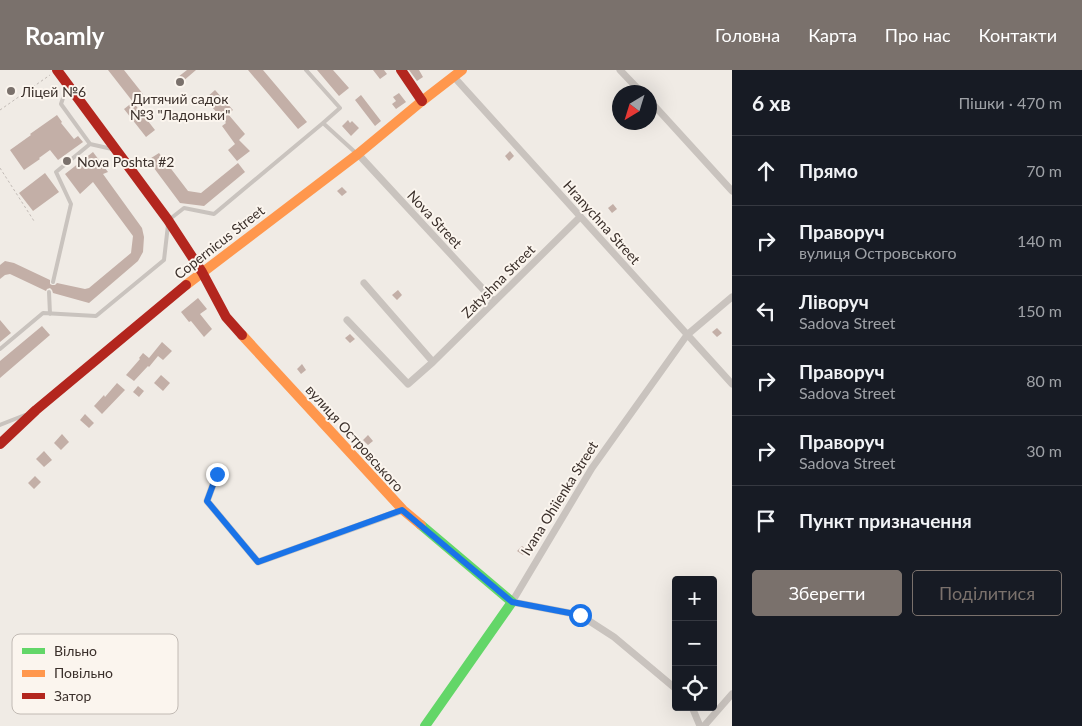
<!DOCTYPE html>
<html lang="uk">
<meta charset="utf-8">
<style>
:root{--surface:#171b24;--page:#20242c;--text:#f1f3f6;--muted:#9ea1a6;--line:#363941;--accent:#7a716c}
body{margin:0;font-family:Lato,sans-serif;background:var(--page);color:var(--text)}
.controls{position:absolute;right:15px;bottom:15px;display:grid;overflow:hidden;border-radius:5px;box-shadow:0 5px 20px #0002}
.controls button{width:45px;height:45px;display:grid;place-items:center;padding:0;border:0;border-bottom:1px solid var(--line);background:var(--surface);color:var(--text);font:25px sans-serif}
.compass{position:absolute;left:612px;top:15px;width:45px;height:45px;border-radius:50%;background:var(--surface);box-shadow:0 5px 20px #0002;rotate:218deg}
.stop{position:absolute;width:15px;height:15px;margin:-11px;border:4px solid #1a73e8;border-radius:50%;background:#fff}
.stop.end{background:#1a73e8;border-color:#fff;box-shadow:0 1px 5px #0008}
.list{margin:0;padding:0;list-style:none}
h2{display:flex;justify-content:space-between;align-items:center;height:65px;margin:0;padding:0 20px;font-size:21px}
h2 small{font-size:16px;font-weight:400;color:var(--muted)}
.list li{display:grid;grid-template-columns:32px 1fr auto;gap:15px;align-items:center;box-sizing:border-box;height:70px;padding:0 20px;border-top:1px solid var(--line)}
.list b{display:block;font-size:19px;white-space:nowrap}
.list p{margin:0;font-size:16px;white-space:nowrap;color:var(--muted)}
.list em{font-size:16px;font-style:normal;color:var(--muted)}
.actions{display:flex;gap:10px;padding:15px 20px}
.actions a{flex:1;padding:11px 0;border:1px solid var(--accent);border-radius:5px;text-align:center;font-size:18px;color:var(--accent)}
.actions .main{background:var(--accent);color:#fff}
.icon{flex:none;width:28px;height:28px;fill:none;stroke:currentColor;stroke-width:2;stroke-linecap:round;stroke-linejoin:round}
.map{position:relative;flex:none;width:732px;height:656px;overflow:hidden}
header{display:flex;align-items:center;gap:30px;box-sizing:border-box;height:70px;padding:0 25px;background:var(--accent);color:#fff}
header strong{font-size:24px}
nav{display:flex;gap:28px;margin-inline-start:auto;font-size:18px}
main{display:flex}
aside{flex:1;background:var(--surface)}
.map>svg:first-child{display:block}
.building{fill:#c3afa7}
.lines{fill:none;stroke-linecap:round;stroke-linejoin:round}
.path{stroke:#c2bbb6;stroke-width:1;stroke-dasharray:2.5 2.5;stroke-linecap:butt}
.lane{stroke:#c9c3be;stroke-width:4}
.street{stroke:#c9c3be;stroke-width:7}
.fast{stroke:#63d668;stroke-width:10}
.slow{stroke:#ff974d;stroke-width:10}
.jam{stroke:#b3261e;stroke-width:10}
.route{stroke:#1a73e8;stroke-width:6}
.poi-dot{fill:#7a716c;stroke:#fbf5ee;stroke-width:2}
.labels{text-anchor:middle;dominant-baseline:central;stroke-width:4;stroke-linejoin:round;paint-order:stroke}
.poi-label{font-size:14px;fill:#3b302b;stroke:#fbf5ee;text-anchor:start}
.street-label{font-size:14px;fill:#3b302b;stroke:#fbf5ee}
.key{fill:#fbf5ee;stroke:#c1bab4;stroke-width:1}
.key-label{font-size:14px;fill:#3b302b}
</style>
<header>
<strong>Roamly</strong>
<nav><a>Головна</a><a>Карта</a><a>Про нас</a><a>Контакти</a></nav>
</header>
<main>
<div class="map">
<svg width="732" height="656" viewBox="0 0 732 656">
<rect width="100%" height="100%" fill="#f0ebe5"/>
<path class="building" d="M108,0h16l19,24 -10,8 22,28 -9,7 -22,-28 9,-7z
M187,0h9l-14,12 -4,-5z
M248,0h15l44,52 -9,7z
M317,0h16l16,18 -10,8z
M373,0h11l3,4 -7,5z
M409,0h10l4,7 -6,4z
M215,20l18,20 -5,4 17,20 -6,6 11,11 -13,10 -9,-11 7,-6 -13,-18 4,-3 -21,-24z
M399,23l7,9 -10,7 -4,-5 4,-3 -3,-4z
M361,25l20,26 -6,5 -20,-26z
M57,45l5,7 -1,1 13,16 4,-3 5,6 -25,18 -8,-10 -11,8 1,1 -16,11 -14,-20 21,-15 -1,-1z
M348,50l2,3 2,-2 7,7 -8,8 -9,-10z
M510,81l4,5 -5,5 -4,-5z
M93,82l15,20 -5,2 39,54 2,9 -1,15 -5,9 -49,42 -36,-10 -1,-3 -2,-2 -3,1 -1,2 -36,-17 -5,1 -5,4v-14l5,-4 9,2 36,17v4l2,1h3l2,-2 28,6 4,-1 42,-35 2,-17 -40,-54 -13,12 -15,-20z
M159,83l29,38 13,2 37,-30 7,9 -41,34 -24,-3 -32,-43z
M45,103l14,19 -26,19 -14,-18z
M342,117l5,5 -5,4 -5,-5z
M613,134l4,5 -5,4 -4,-5z
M398,220l4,5 -5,5 -5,-5z
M198,228l9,11 -7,5 12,15 -8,8 -13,-16 -2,1 -8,-10z
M0,250l11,13 -11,9z
M42,256l8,9 -50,43v-17z
M717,258l5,5 -5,4 -5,-5z
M350,264l5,5 -5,4 -5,-5z
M162,272l10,9 -9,9 -5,-4 -9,11 -1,-1 -14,15 -8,-6 14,-16 -1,-1 4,-5 6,5z
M302,294l4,6 -5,4 -4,-5z
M161,305l9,8 -7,8 -9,-8z
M117,313l8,7 -23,24 -8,-8 10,-11 1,2z
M138,316l6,5 -5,6 -6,-5z
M85,344l9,9 -5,5 -9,-8z
M62,364l7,8 -8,8 -7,-7z
M368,365l5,6 -5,4 -5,-5z
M44,381l8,9 -8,7 -8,-8z
M35,406l6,6 -7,7 -6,-6z
M522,476l5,4 -4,5 -6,-4z"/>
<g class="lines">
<path class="path" d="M0,40l50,-35
M0,98l34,53"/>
<path class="lane" d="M306,0l34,38 -17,15 33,30
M67,16l-6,18 29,40 22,5
M170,149l14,-11 30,6 109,-91
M53,212l18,-78 -15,-32 34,-28
M49,222l1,22
M0,279l43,-36 53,3 68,-56 4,-35
M0,355l25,-10"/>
<path class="street" d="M620,0l21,22
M454,7l278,307
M650,31l82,90
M358,84l136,147
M364,213l69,79
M347,250l61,64 25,-22 147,-145
M217,404l-10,27 51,61 145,-52
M676,619l-62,-52 -34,-22 -68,-13 80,-134 95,-133 45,-38
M692,637l8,19
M704,656l28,-32"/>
<path class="fast" d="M421,455l91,77 -87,124"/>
<path class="slow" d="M186,215l172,-131 64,-53 40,-31
M242,265l161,175 18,15"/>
<path class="jam" d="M57,0l111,150 34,52 24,45 16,18
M401,0l21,31
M0,374l36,-34 150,-125"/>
</g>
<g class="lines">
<path class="route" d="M217,404l-10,27 51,61 144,-52 110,92 68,13"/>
</g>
<g class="poi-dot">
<circle cx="180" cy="12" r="5"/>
<circle cx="11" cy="21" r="5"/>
<circle cx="67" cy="91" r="5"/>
</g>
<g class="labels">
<g class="poi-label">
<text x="21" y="21">Ліцей №6</text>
<text x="180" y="28" text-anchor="middle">Дитячий садок<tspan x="180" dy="16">№3 "Ладоньки"</tspan></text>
<text x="77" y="91">Nova Poshta #2</text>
</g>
<g class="street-label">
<text transform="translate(435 149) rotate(47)">Nova Street</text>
<text transform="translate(602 152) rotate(48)">Hranychna Street</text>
<text transform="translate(219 172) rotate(-38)">Copernicus Street</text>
<text transform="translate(498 211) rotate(-45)">Zatyshna Street</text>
<text transform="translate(355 368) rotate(48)">вулиця Островського</text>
<text transform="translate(559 428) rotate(-58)">Ivana Ohiienka Street</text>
</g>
</g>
<rect x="12" y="564" width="166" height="80" rx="8" class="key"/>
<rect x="22" y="578" width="23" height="6" fill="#63d668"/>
<rect x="22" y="600" width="23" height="7" fill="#ff974d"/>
<rect x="22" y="623" width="23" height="6" fill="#b3261e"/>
<g class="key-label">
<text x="54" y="586">Вільно</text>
<text x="54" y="608">Повільно</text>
<text x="54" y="631">Затор</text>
</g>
</svg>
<div class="controls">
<button>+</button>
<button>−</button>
<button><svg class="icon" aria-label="locate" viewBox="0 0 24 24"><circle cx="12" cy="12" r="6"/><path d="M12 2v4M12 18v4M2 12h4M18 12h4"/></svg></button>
</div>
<svg class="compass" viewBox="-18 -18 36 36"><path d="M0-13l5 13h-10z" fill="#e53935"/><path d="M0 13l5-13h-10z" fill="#9ea1a6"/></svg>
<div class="stop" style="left:580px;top:545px"></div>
<div class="stop end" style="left:217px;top:404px"></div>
</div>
<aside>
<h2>6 хв<small>Пішки · 470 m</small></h2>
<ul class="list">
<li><svg class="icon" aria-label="ahead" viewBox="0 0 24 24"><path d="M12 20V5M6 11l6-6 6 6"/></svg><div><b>Прямо</b></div><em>70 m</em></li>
<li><svg class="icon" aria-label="right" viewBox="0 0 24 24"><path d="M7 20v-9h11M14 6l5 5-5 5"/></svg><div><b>Праворуч</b><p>вулиця Островського</p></div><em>140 m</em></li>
<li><svg class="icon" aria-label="left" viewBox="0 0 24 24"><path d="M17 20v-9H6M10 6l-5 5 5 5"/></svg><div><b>Ліворуч</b><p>Sadova Street</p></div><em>150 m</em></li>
<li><svg class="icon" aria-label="right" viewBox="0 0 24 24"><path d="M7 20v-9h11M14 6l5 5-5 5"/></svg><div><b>Праворуч</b><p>Sadova Street</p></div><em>80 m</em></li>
<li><svg class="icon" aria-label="right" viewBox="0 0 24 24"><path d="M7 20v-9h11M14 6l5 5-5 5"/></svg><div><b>Праворуч</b><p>Sadova Street</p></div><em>30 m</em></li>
<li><svg class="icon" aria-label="arrive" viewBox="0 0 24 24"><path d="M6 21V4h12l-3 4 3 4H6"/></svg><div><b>Пункт призначення</b></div></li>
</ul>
<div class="actions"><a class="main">Зберегти</a><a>Поділитися</a></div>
</aside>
</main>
